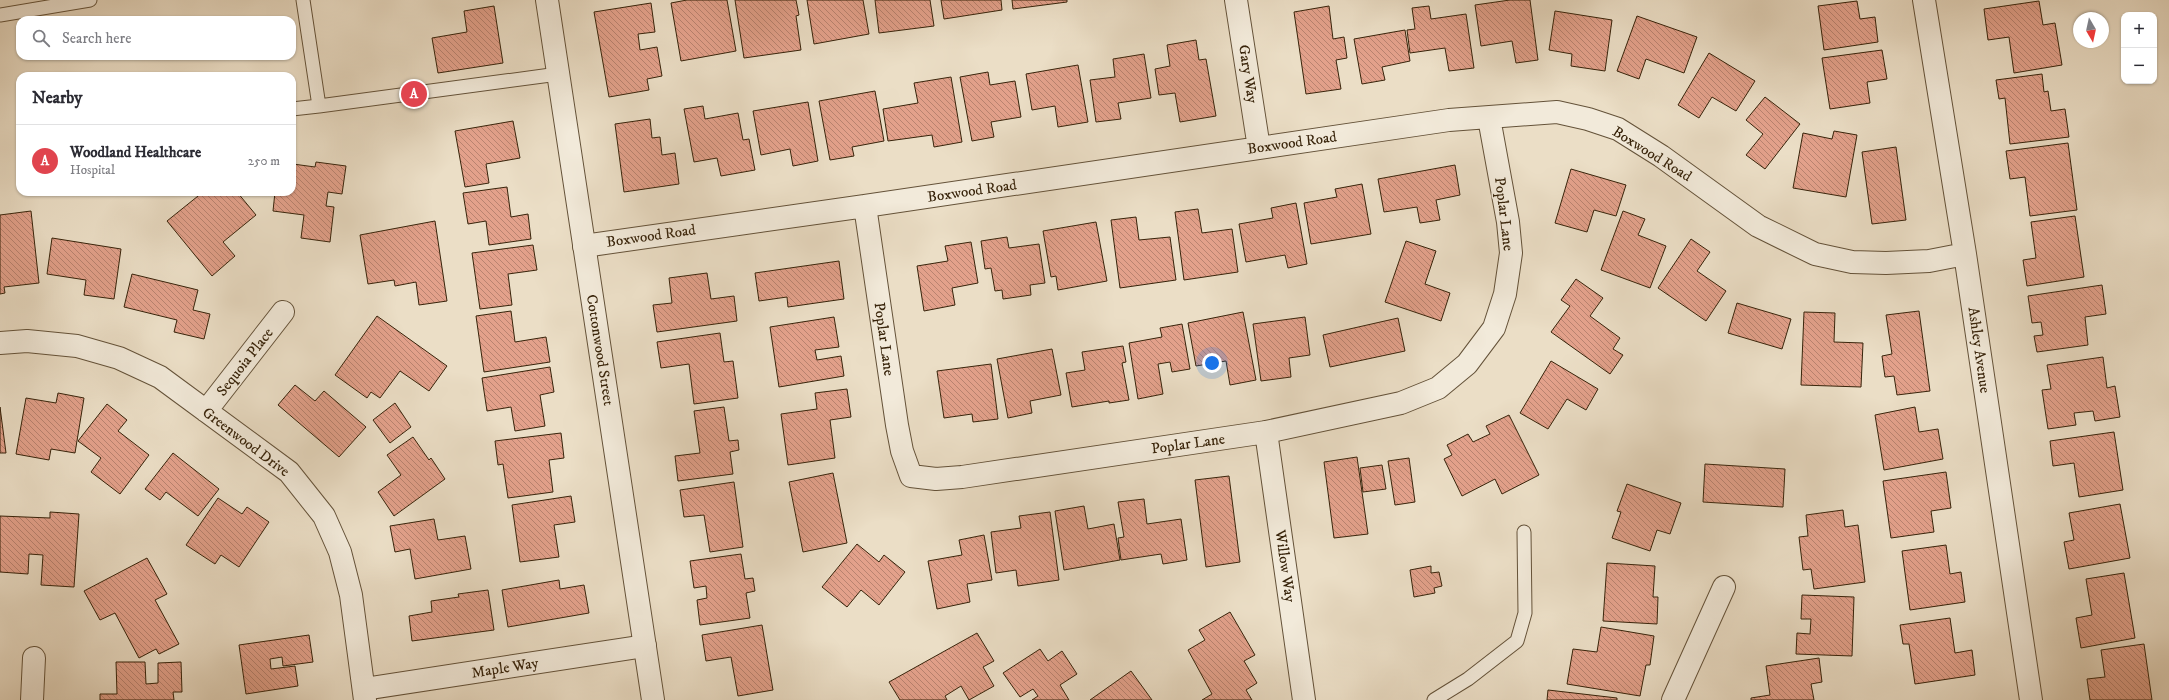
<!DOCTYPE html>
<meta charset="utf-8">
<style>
:root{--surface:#fff;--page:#f2f2f3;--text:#2b2b33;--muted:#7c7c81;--line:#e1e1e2;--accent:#8f2418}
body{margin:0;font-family:"IM FELL DW Pica",serif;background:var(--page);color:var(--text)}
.controls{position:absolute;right:12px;top:12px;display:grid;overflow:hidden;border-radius:8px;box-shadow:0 1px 3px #0004}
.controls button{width:36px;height:36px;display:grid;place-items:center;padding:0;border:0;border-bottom:1px solid var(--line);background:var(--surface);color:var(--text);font:20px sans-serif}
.compass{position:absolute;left:2073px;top:12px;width:36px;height:36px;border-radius:50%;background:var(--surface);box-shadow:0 1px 3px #0004;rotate:171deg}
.you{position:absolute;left:1212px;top:363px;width:14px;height:14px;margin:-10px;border:3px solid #fff;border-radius:50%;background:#1a73e8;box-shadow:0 0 0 6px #1a73e833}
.badge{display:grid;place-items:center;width:26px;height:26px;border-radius:50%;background:var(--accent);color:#fff;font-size:13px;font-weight:700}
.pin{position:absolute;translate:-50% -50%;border:2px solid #fff;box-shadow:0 1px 4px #0006}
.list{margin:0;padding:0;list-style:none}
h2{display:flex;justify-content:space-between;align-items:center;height:52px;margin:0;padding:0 16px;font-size:17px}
h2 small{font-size:13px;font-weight:400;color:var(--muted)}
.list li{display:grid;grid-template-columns:26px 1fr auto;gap:12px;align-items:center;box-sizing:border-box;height:72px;padding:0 16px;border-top:1px solid var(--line)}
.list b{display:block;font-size:15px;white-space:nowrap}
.list p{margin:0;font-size:13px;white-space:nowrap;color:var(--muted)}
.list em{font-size:13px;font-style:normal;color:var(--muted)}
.icon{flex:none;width:22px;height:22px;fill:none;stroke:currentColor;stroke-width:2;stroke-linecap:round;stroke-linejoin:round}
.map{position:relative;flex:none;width:2169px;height:700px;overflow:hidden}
.search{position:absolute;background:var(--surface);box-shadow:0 1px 3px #0004;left:16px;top:16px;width:280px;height:44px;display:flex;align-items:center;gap:10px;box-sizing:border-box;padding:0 14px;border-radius:12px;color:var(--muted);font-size:15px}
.panel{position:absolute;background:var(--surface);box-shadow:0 1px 3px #0004;left:16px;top:72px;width:280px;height:124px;border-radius:12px}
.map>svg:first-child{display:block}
.building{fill:url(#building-back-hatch);stroke:#37230a}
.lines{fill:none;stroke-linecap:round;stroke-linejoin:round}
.service-casing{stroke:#645239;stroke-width:15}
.minor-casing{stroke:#645239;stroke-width:24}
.tertiary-casing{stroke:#645239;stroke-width:24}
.service{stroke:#f2eada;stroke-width:13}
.minor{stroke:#f2eada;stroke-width:22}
.tertiary{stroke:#f2eada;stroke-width:22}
.labels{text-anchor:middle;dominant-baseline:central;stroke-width:3;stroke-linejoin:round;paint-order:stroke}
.street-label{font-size:15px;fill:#37230a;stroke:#f2eada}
</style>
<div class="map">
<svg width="2169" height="700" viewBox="0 0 2169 700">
<defs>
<pattern id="building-back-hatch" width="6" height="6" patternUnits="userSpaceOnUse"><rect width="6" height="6" fill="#e3a18b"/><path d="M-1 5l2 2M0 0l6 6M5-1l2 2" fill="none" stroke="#b98370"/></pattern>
</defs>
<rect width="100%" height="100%" fill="#ebdec6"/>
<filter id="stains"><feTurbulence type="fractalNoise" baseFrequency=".005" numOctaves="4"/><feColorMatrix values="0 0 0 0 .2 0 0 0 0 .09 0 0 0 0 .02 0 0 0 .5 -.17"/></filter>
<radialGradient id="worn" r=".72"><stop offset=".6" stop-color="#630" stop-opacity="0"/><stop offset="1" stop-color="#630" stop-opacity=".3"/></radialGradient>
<path class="building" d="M687,0h40l9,51 -55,10 -10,-58z
M735,0h61l3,15 -3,1 5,34 -57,8z
M807,0h56l6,34 -55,10z
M875,0h55l4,26 -55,7z
M941,0h60l1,10 -58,9z
M1012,0h55v2l-54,7z
M1510,0h20l8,60 -22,3 -4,-22 -31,5 -6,-41z
M1857,1l3,18 15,-2 3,25 -54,8 -6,-44z
M2039,1l4,24 12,-2 7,42 -48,8 -5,-36 -21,3 -4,-31z
M651,3l4,29 -17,2 2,16 17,-3 5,29 -15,3 2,11 -40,7 -15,-85z
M494,6l9,57 -65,10 -6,-35 35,-6 -3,-21z
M1329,6l4,33 11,-2 3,21 -11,2 5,29 -35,5 -12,-82z
M1429,6l2,13 35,-5 8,54 -25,3 -4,-23 -35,5 -3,-23 8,-1 -3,-21z
M1555,11l57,9 -7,51 -34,-5 1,-12 -23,-4z
M1637,16l60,21 -13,36 -38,-14 -7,20 -22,-8z
M1405,30l5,31 -28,6 3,13 -23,4 -8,-45z
M1196,40l3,20 7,-1 10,57 -36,6 -5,-29 -16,2 -4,-26 15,-3 -3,-21z
M1882,50l5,29 -20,3 3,21 -40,6 -8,-51z
M1709,53l46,28 -19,30 -24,-14 -13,21 -21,-13z
M1144,54l7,44 -33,5 3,16 -25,3 -6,-42 25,-3 -2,-18z
M1078,65l10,57 -30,5 -3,-21 -23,4 -6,-36z
M988,72l2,13 25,-4 6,36 -30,5 3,15 -22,4 -12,-64z
M2042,74l2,18 4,-1 3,20 14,-2 4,28 -59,7 -5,-46 -6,1 -3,-19z
M951,77l11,65 -28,5 -2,-12 -44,6 -5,-32 35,-6 -4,-20z
M875,91l9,50 -32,6 2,9 -24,4 -11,-59z
M1765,97l35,27 -35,45 -19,-14 17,-21 -17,-14z
M808,102l10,59 -25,5 -3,-17 -29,6 -8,-44z
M703,106l2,13 33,-6 5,27 6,-1 6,31 -34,6 -4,-18 -23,4 -10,-53z
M650,119l2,19 8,-1 2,18 13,-2 4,31 -55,8 -9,-68z
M513,121l7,37 -34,6 3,19 -24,4 -10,-56z
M1834,131l23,4 -11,62 -53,-9 10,-55 29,6z
M2068,143l9,67 -47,6 -5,-39 -15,2 -4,-28z
M1896,147l10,73 -34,4 -10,-72z
M316,162l30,4 -4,28 -14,-2 -2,14 8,1 -4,35 -29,-4 3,-23 -31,-4 2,-19h17l1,-28 22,3z
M1455,165l5,30 -24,5 4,20 -20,3 -3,-16 -33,5 -6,-33z
M1571,169l55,16 -10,31 -22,-6 -7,22 -32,-9z
M1362,184l9,50 -60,10 -7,-41 33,-6 -2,-8z
M507,187l4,30 17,-3 3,25 -42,6 -3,-24 -18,3 -5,-31z
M203,192h34l19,23 -33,27 12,14 -23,20 -45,-55z
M1296,203l11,61 -19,4 -3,-13 -39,7 -7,-38 34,-6 -2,-10z
M1198,209l4,24 30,-4 6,43 -54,8 -9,-68z
M31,211l8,72 -35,4 1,6 -5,1v-79z
M1623,211l22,8 -7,16 28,11 -16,42 -49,-18z
M2075,216l9,61 -57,9 -4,-26 13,-2 -5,-36z
M1136,217l3,23 31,-3 6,43 -56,8 -9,-68z
M435,221l12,80 -28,4 -3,-23 -21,4 -1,-6 -26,4 -8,-49z
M1096,222l11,59 -49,9 -2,-14 -5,1 -8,-46z
M1007,237l2,11 30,-4 6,39 -15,2 1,10 -28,4 -1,-9 -7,1 -4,-23 -6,1 -4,-28z
M52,238l69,11 -7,50 -30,-4 2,-15 -39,-6z
M1691,239l19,13 -13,19 29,20 -20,30 -48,-33z
M1406,241l30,10 -11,33 25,9 -9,28 -56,-19z
M971,242l7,41 -26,5 3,17 -31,6 -7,-45 31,-5 -3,-15z
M533,245l4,25 -29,4 4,31 -32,4 -8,-56z
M839,261l5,38 -56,8 -1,-10 -28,4 -4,-28z
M707,273l4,26 23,-3 3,25 -80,11 -4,-27 19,-2 -3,-25z
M132,274l66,16 -5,20 17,4 -6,25 -30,-7 3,-12 -53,-13z
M1576,279l27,19 -13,18 30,22 -7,11 10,6 -13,19 -59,-42 19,-26 -9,-6z
M2102,285l4,29 -21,3 3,28 -51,7 -3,-16 9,-1 -2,-13 -9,1 -4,-27z
M1737,303l54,16 -9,30 -54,-16z
M511,311l4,31 31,-5 4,25 -66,10 -8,-56z
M1919,311l11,80 -33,4 -3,-19 -9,1 -3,-21 10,-2 -6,-39z
M1243,312l13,68 -26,5 -4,-24 -30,5 -8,-43z
M1804,312l31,1 -1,29 29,1 -2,44 -60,-2z
M377,316l70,50 -18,25 -29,-20 -20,27 -9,-6 -4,6 -32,-23z
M834,317l5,30 -24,3 2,10 24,-4 3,20 -65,11 -9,-60z
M1305,317l5,38 -21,3 2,19 -30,4 -8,-57z
M1398,318l7,33 -75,16 -7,-32z
M1182,324l8,45 -18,3 -2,-10 -12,2 5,30 -25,5 -9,-56 33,-6 -2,-9z
M720,333l4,29 9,-1 5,37 -44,6 -5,-40 -28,4 -4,-26z
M1123,346l3,16 -4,1 7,37 -20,3v-2l-37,6 -6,-34 19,-3 -3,-18z
M1052,349l9,46 -31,6 2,12 -24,5 -11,-59z
M2103,357l4,31 8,-2 5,31 -25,4 -2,-10 -19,2 2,12 -28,4 -6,-39 9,-1 -4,-24z
M1551,361l47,28 -12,21 -19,-11 -19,30 -28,-16z
M991,364l7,55 -25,3 -1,-8 -28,4 -7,-47z
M550,367l4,25 -14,3 5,31 -30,5 -4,-24 -24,4 -5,-33z
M295,385l20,16 9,-10 42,36 -27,30 -61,-52z
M847,389l4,28 -21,3 5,38 -47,7 -7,-51 36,-5 -2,-16z
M58,393l26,5 -9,55 -24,-4 -2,11 -33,-6 10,-56 30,5z
M395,403l16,24 -21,16 -17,-23z
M107,404l20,16 -9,11 31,24 -29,39 -29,-22 10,-14 -23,-17z
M0,407l6,46h-6z
M724,407l5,34 9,-1 1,10 -9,2 3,22 -55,7 -3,-25 25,-3 -6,-42z
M1915,407l4,25 19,-3 5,30 -59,11 -9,-55z
M1509,415l30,60 -37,19 -7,-15 -33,17 -18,-37 8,-4 -5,-10 21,-11 5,8 17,-8 -4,-8z
M2114,432l9,58 -44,7 -5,-34 -21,3 -3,-25z
M561,433l3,25 -15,2 4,32 -45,6 -5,-34 -5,1 -3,-24z
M413,437l16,23 2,-2 14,21 -51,37 -16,-24 23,-17 -14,-20z
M173,453l46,36 -21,27 -32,-24 -6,8 -15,-11z
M1357,457l11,77 -34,4 -10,-76z
M1409,458l6,44 -20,3 -7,-44z
M1705,464l80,5 -2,38 -80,-5z
M1382,465l4,24 -23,3 -3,-24z
M1946,472l5,36 -20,3 3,21 -43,6 -8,-57z
M833,473l14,70 -44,9 -14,-70z
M1229,476l11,86 -34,5 -11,-87z
M734,482l9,65 -33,5 -6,-37 -20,2 -4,-27z
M1627,484l54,19 -11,31 -13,-4 -7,21 -38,-13 9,-26 -4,-1z
M571,496l4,26 -21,3 5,32 -39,5 -8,-57z
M218,498l24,16 5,-7 22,15 -30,45 -18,-12 -6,9 -29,-19z
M1144,499l3,25 34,-5 6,41 -24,4 -2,-10 -40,6 -3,-22 6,-1 -6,-35z
M2120,504l10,54 -61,11 -5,-27 10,-2 -5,-27z
M1084,506l4,23 26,-5 6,36 -56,10 -9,-59z
M1843,510l2,17 13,-2 7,57 -51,7 -3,-20 -8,1 -4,-33 9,-1 -2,-21z
M50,512l29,2 -5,73 -33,-2 2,-30 -14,-1 -1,20 -28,-2v-56l50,2z
M1050,512l9,68 -41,6 -2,-16 -20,3 -5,-41 30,-4 -2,-12z
M434,519l4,21 27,-4 6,33 -56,10 -5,-30 -15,3 -5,-26z
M984,535l8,45 -25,4 3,18 -33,7 -9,-48 34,-6 -3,-15z
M857,544l22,18 5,-7 21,17 -26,33 -18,-15 -14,17 -25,-20z
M1946,545l4,29 11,-2 4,30 -55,8 -8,-59z
M741,554l4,25 8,-1 2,13 -9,2 4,25 -50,7 -3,-25 10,-2 -1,-12 -12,2 -4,-27z
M147,558l20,36 -12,6 24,44 -20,10 -3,-5 -17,9 -24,-45 -15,7 -16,-29z
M1607,563l48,3 -2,31h5l-1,27 -54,-3z
M1431,566v7l8,-1 3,14 -8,2 1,5 -21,4 -4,-27z
M2124,573l11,65 -54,10 -5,-30 16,-3 -6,-36z
M559,580l1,9 24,-4 5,28 -81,14 -6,-37z
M488,590l6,40 -82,11 -3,-25 23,-4 -1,-11 28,-4 -1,-3z
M1802,595l52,2 -2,59 -56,-2 1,-21 13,1 1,-15h-10z
M1230,612l25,43 -11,6 13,22 -11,7 6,10h-50l10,-6 -24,-44 17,-10 -6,-10z
M1950,618l5,35 17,-3 3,25 -60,9 -6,-40h-6l-3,-19z
M762,625l11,65 -35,6 -7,-39 -25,4 -4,-26z
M1601,627l53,9 -4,29h-4l-6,31 -73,-12 6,-35 24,3z
M977,633l17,28 -11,6 11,19 -25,14 -8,-14 -16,10 2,4h-47l-11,-18z
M309,635l4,27 -30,4 -1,-9 -12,2 1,10 24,-3 3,20 -52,8 -7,-49z
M2144,644l8,56h-62l-3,-21 18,-2 -4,-27z
M1040,649l8,12 14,-10 15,23 -17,11 9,15h-37l6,-4 -5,-7 -13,8 -17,-24z
M1819,658l3,24 -11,2 3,16h-63v-2l19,-3 -4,-29z
M116,662h29l1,22 12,-1v-20l23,-1 1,30h-9l1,8h-74v-6h17z
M1131,671l21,29h-62z
M1548,690l69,8v2h-70z"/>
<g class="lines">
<g class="service-casing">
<path id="service" d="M303,0l16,106 239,-32
M0,15l90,-15
M292,109l27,-3
M1434,700l34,-21 49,-38 8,-28 -1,-81"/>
</g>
<g class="minor-casing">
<path id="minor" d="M1236,0l23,148
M1924,0l41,254 66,446
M865,206l32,219 5,26 9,25 25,3 26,-2 304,-45 135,-29 37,-15 29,-24 27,-36 11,-34 6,-41 -3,-31 -19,-104
M584,246l281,-40 584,-86 108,-8 31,7 30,10 43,27 97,70 57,28 37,8 34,1 43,-2 36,-7
M0,343l27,-2 50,5 42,12 41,19 129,95 35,44 16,36 11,43 14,105
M206,411l77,-99
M1266,432l38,268
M364,689l281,-43
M32,700l2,-42
M1673,700l51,-113"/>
</g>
<g class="tertiary-casing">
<path id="tertiary" d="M547,0l106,700"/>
</g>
<use href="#service" class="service"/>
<use href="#minor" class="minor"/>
<use href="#tertiary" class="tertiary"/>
</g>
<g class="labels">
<g class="street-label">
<text transform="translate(1248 74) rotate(81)">Gary Way</text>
<text transform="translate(1292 143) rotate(-8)">Boxwood Road</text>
<text transform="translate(1652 154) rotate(32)">Boxwood Road</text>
<text transform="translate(972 191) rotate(-8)">Boxwood Road</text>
<text transform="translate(1504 214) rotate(83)">Poplar Lane</text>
<text transform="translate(651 236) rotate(-8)">Boxwood Road</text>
<text transform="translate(884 339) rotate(82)">Poplar Lane</text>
<text transform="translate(600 350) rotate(81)">Cottonwood Street</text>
<text transform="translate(1979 350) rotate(82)">Ashley Avenue</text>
<text transform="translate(245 362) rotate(-52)">Sequoia Place</text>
<text transform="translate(246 442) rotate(37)">Greenwood Drive</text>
<text transform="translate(1188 444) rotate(-8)">Poplar Lane</text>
<text transform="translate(1285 566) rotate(82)">Willow Way</text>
<text transform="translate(505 668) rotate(-9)">Maple Way</text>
</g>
</g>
<rect width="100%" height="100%" filter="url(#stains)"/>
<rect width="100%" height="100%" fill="url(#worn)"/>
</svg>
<div class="controls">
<button>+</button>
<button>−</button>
</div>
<svg class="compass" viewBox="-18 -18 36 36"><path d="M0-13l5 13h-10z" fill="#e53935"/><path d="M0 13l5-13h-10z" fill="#7c7c81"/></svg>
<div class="you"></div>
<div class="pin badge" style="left:414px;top:94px;background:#e0444e">A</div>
<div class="search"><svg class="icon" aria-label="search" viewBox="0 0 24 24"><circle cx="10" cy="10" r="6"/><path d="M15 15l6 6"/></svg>Search here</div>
<section class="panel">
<h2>Nearby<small></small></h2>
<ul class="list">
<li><span class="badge" style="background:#e0444e">A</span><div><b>Woodland Healthcare</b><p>Hospital</p></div><em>250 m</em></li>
</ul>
</section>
</div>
